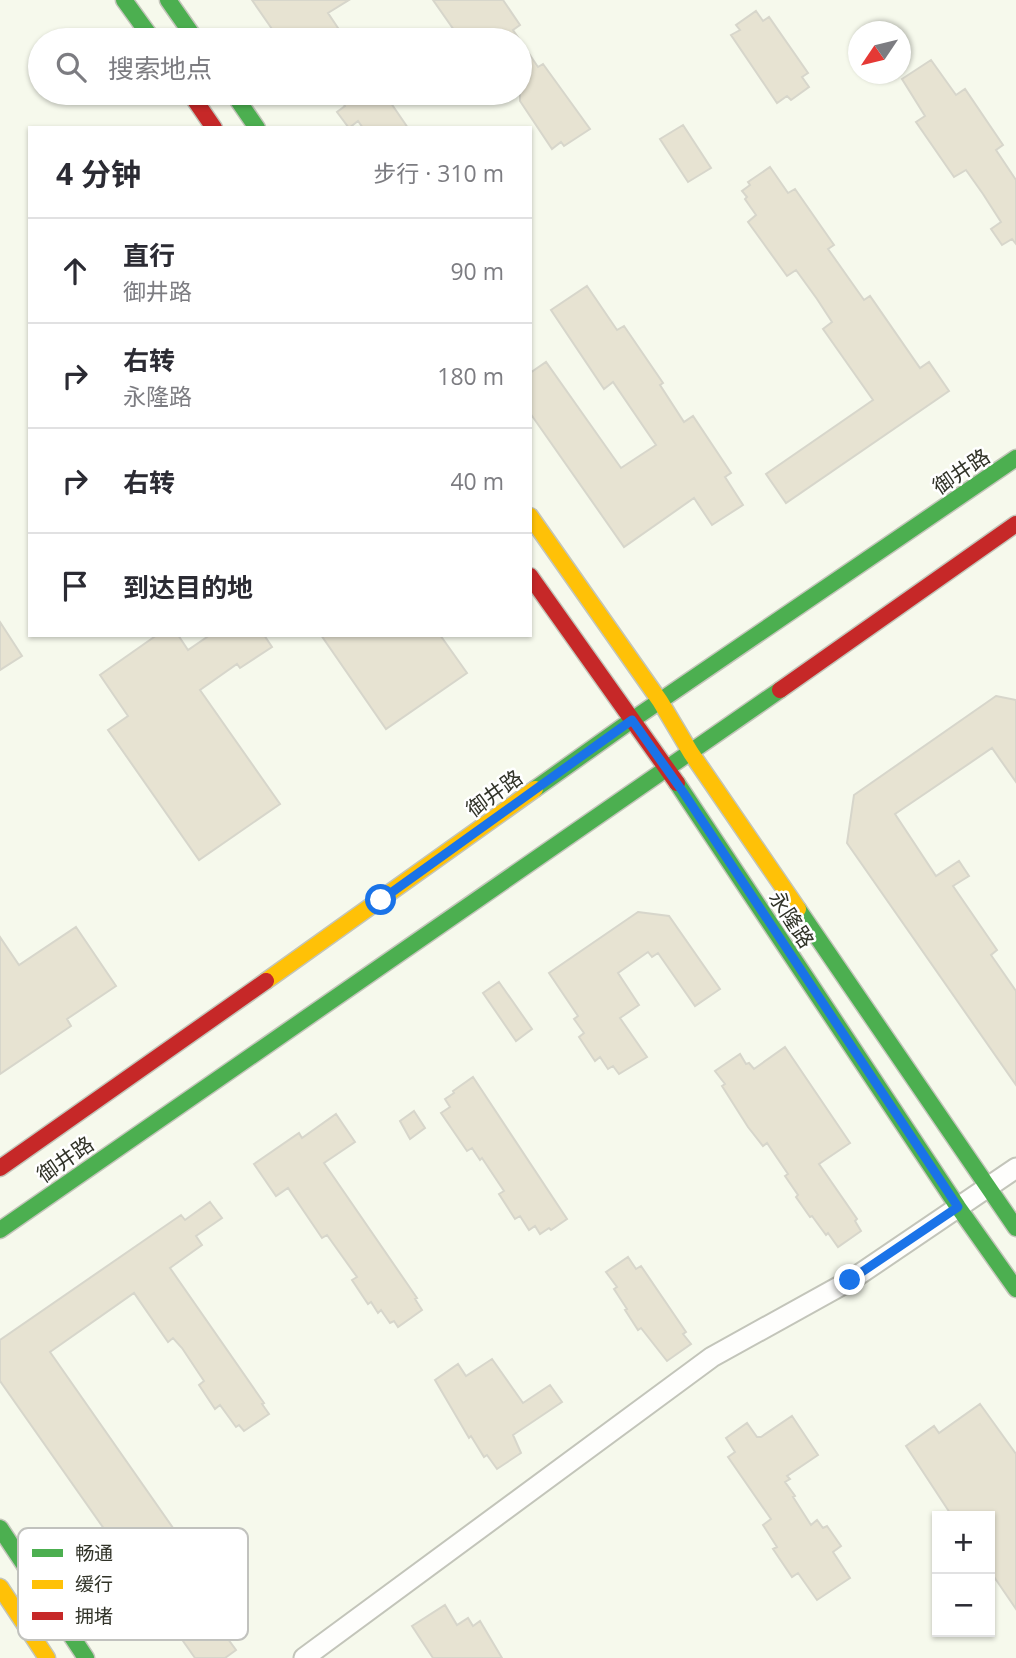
<!DOCTYPE html>
<html lang="zh">
<meta charset="utf-8">
<style>
:root{--surface:#fff;--page:#f2f2f3;--text:#2b2b33;--muted:#7c7c81;--line:#e1e1e2}
body{margin:0;font-family:"Open Sans","Noto Sans SC",sans-serif;background:var(--page);color:var(--text)}
.controls{position:absolute;right:21px;bottom:21px;display:grid;overflow:hidden;border-radius:0px;box-shadow:0 2px 5px #0004}
.controls button{width:63px;height:63px;display:grid;place-items:center;padding:0;border:0;border-bottom:2px solid var(--line);background:var(--surface);color:var(--text);font:35px sans-serif}
.compass{position:absolute;left:848px;top:21px;width:63px;height:63px;border-radius:50%;background:var(--surface);box-shadow:0 2px 5px #0004;rotate:235deg}
.stop{position:absolute;width:21px;height:21px;margin:-16px;border:5px solid #1a73e8;border-radius:50%;background:#fff}
.stop.end{background:#1a73e8;border-color:#fff;box-shadow:0 2px 7px #0008}
.list{margin:0;padding:0;list-style:none}
h2{display:flex;justify-content:space-between;align-items:center;height:91px;margin:0;padding:0 28px;font-size:30px}
h2 small{font-size:23px;font-weight:400;color:var(--muted)}
.list li{display:grid;grid-template-columns:46px 1fr auto;gap:21px;align-items:center;box-sizing:border-box;height:105px;padding:0 28px;border-top:2px solid var(--line)}
.list b{display:block;font-size:26px;white-space:nowrap}
.list p{margin:0;font-size:23px;white-space:nowrap;color:var(--muted)}
.list em{font-size:23px;font-style:normal;color:var(--muted)}
.icon{flex:none;width:38px;height:38px;fill:none;stroke:currentColor;stroke-width:2;stroke-linecap:round;stroke-linejoin:round}
.map{position:relative;flex:none;width:1016px;height:1658px;overflow:hidden}
.search{position:absolute;background:var(--surface);box-shadow:0 2px 5px #0004;left:28px;top:28px;width:504px;height:77px;display:flex;align-items:center;gap:18px;box-sizing:border-box;padding:0 24px;border-radius:38px;color:var(--muted);font-size:26px}
.panel{position:absolute;background:var(--surface);box-shadow:0 2px 5px #0004;left:28px;top:126px;width:504px;height:511px;border-radius:0px}
.map>svg:first-child{display:block}
.building{fill:#e7e3d2;stroke:#d7d6cb;stroke-width:2}
.lines{fill:none;stroke-linecap:round;stroke-linejoin:round}
.street-casing{stroke:#c3c5ba;stroke-width:23}
.fast-casing{stroke:#c3c5ba;stroke-width:19}
.slow-casing{stroke:#c3c5ba;stroke-width:19}
.jam-casing{stroke:#c3c5ba;stroke-width:19}
.street{stroke:#fefefc;stroke-width:19}
.fast{stroke:#4caf50;stroke-width:16}
.slow{stroke:#ffc107;stroke-width:16}
.jam{stroke:#c62828;stroke-width:16}
.route{stroke:#1a73e8;stroke-width:9}
.labels{text-anchor:middle;dominant-baseline:central;stroke-width:5;stroke-linejoin:round;paint-order:stroke}
.street-label{font-size:21px;fill:#313328;stroke:#fff}
.key{fill:#fff;stroke:#c1c2be;stroke-width:2}
.key-label{font-size:19px;fill:#313328}
</style>
<div class="map">
<svg width="1016" height="1658" viewBox="0 0 1016 1658">
<rect width="100%" height="100%" fill="#f6f9ec"/>
<path class="building" d="M252,0h97l-21,13 18,27h-90l16,-11z
M433,0h70l17,25 -7,5 25,37 5,-3 47,65 -26,17 -3,-4 -9,7 -32,-48v-61h-59z
M756,11l7,10 6,-4 39,56 -6,4 7,10 -18,13 -4,-4 -10,7 -46,-68 9,-5 -4,-5z
M931,60l25,35 9,-6 38,56 -7,5 20,30v64l-4,-5 -10,6 -11,-16 10,-7 -18,-28 -17,-24 -12,7 -38,-55 9,-6 -23,-37z
M343,93h41l24,35h-45l-5,-7 -9,7 -12,-16 8,-6 -2,-3 5,-3z
M683,125l28,43 -23,14 -28,-43z
M770,167l18,26 7,-4 39,56 -6,4 36,51 6,-4 50,72 9,-6 20,29 -163,112 -20,-29 107,-74 -50,-71 9,-7 -15,-23 -21,-29 -9,6 -39,-54 8,-7 -11,-16 2,-2 -5,-6 8,-6 -2,-3z
M587,286l30,44 7,-4 39,57 -3,2 24,37 9,-6 38,57 -6,4 18,28 -31,20 -18,-27 -70,49 -94,-134v-40l16,-11 75,106 35,-23 -43,-63 -9,7 -53,-79z
M0,622l22,34 -22,14z
M157,635h21l10,15 22,-15h54l8,12 -32,21 -3,-4 -37,26 80,114 -81,56 -91,-130 20,-14 -28,-41z
M321,635h119l27,38 -81,56z
M996,696l20,4v82l-24,-34 -97,66 41,62 23,-15 10,15 -16,10 44,64 -6,5 25,36v94l-169,-242 7,-48z
M638,912l31,4 51,73 -25,17 -37,-53 -6,4 -4,-5 -30,21 21,32 -19,13 27,39 -28,17 -6,-8 -5,3 -8,-12 -5,4 -16,-24 5,-4 -10,-14 4,-3 -29,-43z
M76,927l40,59 -49,33 4,7 -71,48v-137l19,28z
M499,982l33,47 -16,12 -33,-48z
M785,1047l65,96 -31,21 38,55 -2,2 6,10 -23,16 -10,-14 -2,2 -14,-19 -2,1 -14,-20 2,-2 -13,-19 3,-2 -21,-31 -4,3 -15,-19 -26,-41 3,-2 -10,-13 25,-17 6,10 3,-1 5,6z
M473,1077l94,142 -16,11 -2,-2 -9,6 -5,-8 -6,4 -9,-14 -5,3 -16,-25 5,-3 -22,-33 -2,2 -8,-12 -5,3 -26,-38 9,-6 -5,-8 9,-6 -1,-2z
M414,1111l11,17 -15,11 -10,-18z
M336,1114l19,28 -31,21 93,135 -2,1 7,11 -24,17 -4,-6 -4,2 -9,-13 -3,3 -7,-11 -3,2 -16,-24 5,-3 -30,-42 -5,3 -34,-50 -12,8 -22,-32 45,-31 3,5z
M210,1202l12,16 -26,18 6,9 -32,23 94,135 -2,1 7,10 -25,17 -5,-6 -3,2 -16,-22 -5,4 -16,-24 5,-4 -22,-33 -9,-10 -5,4 -34,-49 -84,59 186,266 -16,10 16,22 -11,8h-30l-195,-277v-41l181,-125 4,5z
M628,1257l8,12 5,-3 45,66 -3,2 8,10 -24,17 -26,-33 -3,2 -13,-20 2,-1 -13,-20 3,-2 -11,-15z
M492,1359l31,44 27,-18 12,17 -49,33 8,18 -24,16 -10,-14 -3,2 -13,-21 -2,2 -34,-58 23,-16 8,12z
M980,1404l36,50v155l-26,-38v-55h-38l-46,-70 28,-20 5,7z
M792,1416l26,39 -31,21 3,3 -5,3 10,14 -2,1 18,28 6,-5 6,8 4,-2 14,20 -8,6 17,26 -33,22 -19,-27 -6,4 -19,-28 4,-2 -14,-22 8,-6 -43,-62 7,-5 -9,-14 21,-15 10,14h4z
M445,1605l12,20 11,-7 5,8 7,-5 22,37h-69l-21,-32z"/>
<g class="lines">
<g class="street-casing">
<path id="street" d="M304,1658l408,-301 139,-77 165,-112"/>
</g>
<g class="fast-casing">
<path id="fast" d="M124,0l29,40
M168,0l28,40
M233,93l24,35
M677,783l281,424 58,82
M535,789l97,-69 384,-262
M798,909l218,319
M0,1230l780,-540
M0,1528l86,130"/>
</g>
<g class="slow-casing">
<path id="slow" d="M530,516l130,185 31,52 107,156
M266,981l269,-192
M0,1587l47,71"/>
</g>
<g class="jam-casing">
<path id="jam" d="M190,93l24,35
M530,576l147,207
M780,690l236,-166
M0,1168l266,-187"/>
</g>
<use href="#street" class="street"/>
<use href="#fast" class="fast"/>
<use href="#slow" class="slow"/>
<use href="#jam" class="jam"/>
</g>
<g class="lines">
<path class="route" d="M381,900l251,-180 51,72 275,415 -108,73"/>
</g>
<g class="labels">
<g class="street-label">
<text transform="translate(961 471) rotate(-34)">御井路</text>
<text transform="translate(494 793) rotate(-36)">御井路</text>
<text transform="translate(792 919) rotate(57)">永隆路</text>
<text transform="translate(65 1159) rotate(-35)">御井路</text>
</g>
</g>
<rect x="18" y="1528" width="230" height="112" rx="10" class="key"/>
<rect x="32" y="1549" width="31" height="8" fill="#4caf50"/>
<rect x="32" y="1580" width="31" height="9" fill="#ffc107"/>
<rect x="32" y="1612" width="31" height="8" fill="#c62828"/>
<g class="key-label">
<text x="75" y="1560">畅通</text>
<text x="75" y="1591">缓行</text>
<text x="75" y="1623">拥堵</text>
</g>
</svg>
<div class="controls">
<button>+</button>
<button>−</button>
</div>
<svg class="compass" viewBox="-18 -18 36 36"><path d="M0-13l5 13h-10z" fill="#e53935"/><path d="M0 13l5-13h-10z" fill="#7c7c81"/></svg>
<div class="stop" style="left:381px;top:900px"></div>
<div class="stop end" style="left:850px;top:1280px"></div>
<div class="search"><svg class="icon" aria-label="search" viewBox="0 0 24 24"><circle cx="10" cy="10" r="6"/><path d="M15 15l6 6"/></svg>搜索地点</div>
<section class="panel">
<h2>4 分钟<small>步行 · 310 m</small></h2>
<ul class="list">
<li><svg class="icon" aria-label="ahead" viewBox="0 0 24 24"><path d="M12 20V5M6 11l6-6 6 6"/></svg><div><b>直行</b><p>御井路</p></div><em>90 m</em></li>
<li><svg class="icon" aria-label="right" viewBox="0 0 24 24"><path d="M7 20v-9h11M14 6l5 5-5 5"/></svg><div><b>右转</b><p>永隆路</p></div><em>180 m</em></li>
<li><svg class="icon" aria-label="right" viewBox="0 0 24 24"><path d="M7 20v-9h11M14 6l5 5-5 5"/></svg><div><b>右转</b></div><em>40 m</em></li>
<li><svg class="icon" aria-label="arrive" viewBox="0 0 24 24"><path d="M6 21V4h12l-3 4 3 4H6"/></svg><div><b>到达目的地</b></div></li>
</ul>
</section>
</div>
